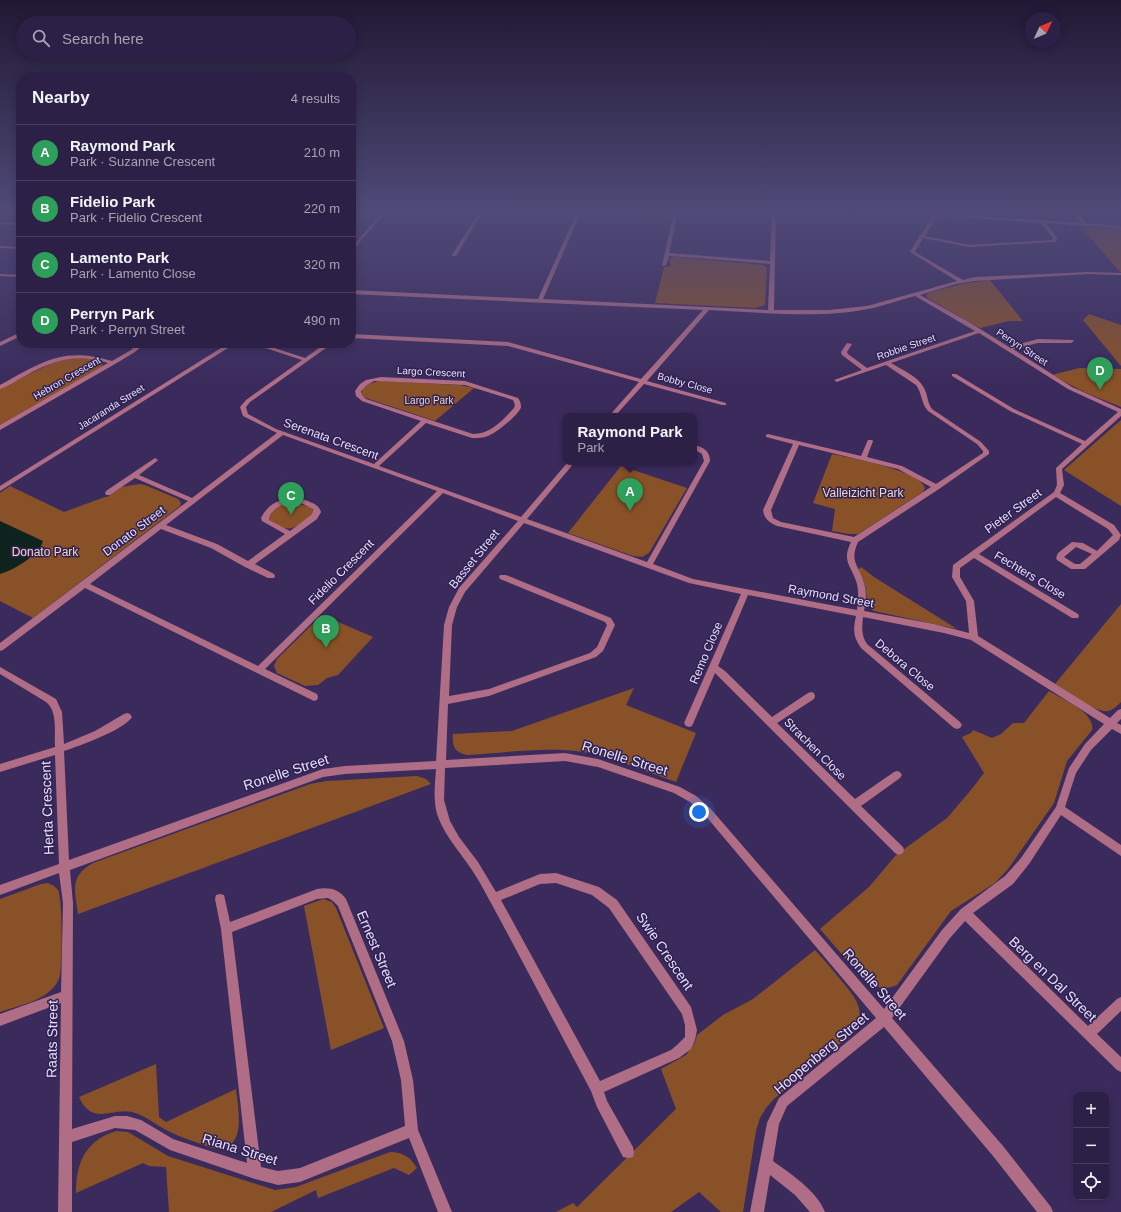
<!DOCTYPE html>
<meta charset="utf-8">
<style>
:root{--surface:#2c2046;--page:#382d51;--text:#f1f3f6;--muted:#a6a3b3;--line:#483e5f;--accent:#b3c24b}
body{margin:0;font-family:Arial,sans-serif;background:var(--page);color:var(--text)}
.controls{position:absolute;right:12px;bottom:12px;display:grid;overflow:hidden;border-radius:8px;box-shadow:0 2px 10px #0003}
.controls button{width:36px;height:36px;display:grid;place-items:center;padding:0;border:0;border-bottom:1px solid var(--line);background:var(--surface);color:var(--text);font:20px sans-serif}
.compass{position:absolute;left:1025px;top:12px;width:36px;height:36px;border-radius:50%;background:var(--surface);box-shadow:0 2px 10px #0003;rotate:46deg}
.you{position:absolute;left:699px;top:812px;width:14px;height:14px;margin:-10px;border:3px solid #fff;border-radius:50%;background:#1a73e8;box-shadow:0 0 0 6px #1a73e833}
.badge{display:grid;place-items:center;width:26px;height:26px;border-radius:50%;background:var(--accent);color:#fff;font-size:13px;font-weight:700}
.pin{position:absolute;translate:-50% -33px;filter:drop-shadow(0 1px 2px #0008)}
.pin::after{content:'';position:absolute;top:21px;width:14px;height:12px;background:inherit;clip-path:polygon(0 0,100% 0,50% 100%)}
.popup{position:absolute;left:563px;top:413px;width:134px;height:52px;box-sizing:border-box;display:grid;place-content:center;border-radius:8px;background:var(--surface);filter:drop-shadow(0 1px 3px #0005);font-size:13px;white-space:nowrap;color:var(--muted)}
.popup b{font-size:15px;color:var(--text)}
.popup::after{content:'';position:absolute;left:50%;top:100%;margin-left:-8px;border:8px solid transparent;border-top-color:var(--surface)}
.list{margin:0;padding:0;list-style:none}
h2{display:flex;justify-content:space-between;align-items:center;height:52px;margin:0;padding:0 16px;font-size:17px}
h2 small{font-size:13px;font-weight:400;color:var(--muted)}
.list li{display:grid;grid-template-columns:26px 1fr auto;gap:12px;align-items:center;box-sizing:border-box;height:56px;padding:0 16px;border-top:1px solid var(--line)}
.list b{display:block;font-size:15px;white-space:nowrap}
.list p{margin:0;font-size:13px;white-space:nowrap;color:var(--muted)}
.list em{font-size:13px;font-style:normal;color:var(--muted)}
.icon{flex:none;width:22px;height:22px;fill:none;stroke:currentColor;stroke-width:2;stroke-linecap:round;stroke-linejoin:round}
.map{position:relative;flex:none;width:1121px;height:1212px;overflow:hidden}
.search{position:absolute;background:var(--surface);box-shadow:0 2px 10px #0003;left:16px;top:16px;width:340px;height:44px;display:flex;align-items:center;gap:10px;box-sizing:border-box;padding:0 14px;border-radius:22px;color:var(--muted);font-size:15px}
.panel{position:absolute;background:var(--surface);box-shadow:0 2px 10px #0003;left:16px;top:72px;width:340px;height:276px;border-radius:16px}
.map>svg:first-child{display:block}
.green{fill:#895127}
.water{fill:#0f231e}
.lines{fill:none;stroke-linecap:round;stroke-linejoin:round}
.minor{fill:#af6d86;fill-rule:evenodd}
.labels{text-anchor:middle;dominant-baseline:central;stroke-width:3;stroke-linejoin:round;paint-order:stroke}
.far-street-label{font-size:10px;fill:#e5defd;stroke:#312151}
.far-park-label{font-size:10px;fill:#efd7c7;stroke:#312151}
.street-label{font-size:12px;fill:#e5defd;stroke:#312151}
.park-label{font-size:12px;fill:#efd7c7;stroke:#312151}
.near-street-label{font-size:14px;fill:#e5defd;stroke:#312151}
</style>
<div class="map">
<svg width="1121" height="1212" viewBox="0 0 1121 1212">
<rect width="100%" height="100%" fill="#3b2b5d"/>
<path class="green" d="M601,212h71l-1,5z
M1081,227l40,1v44h-1z
M673,257l91,8 3,3 -2,37 -10,3 -100,-5 9,-36 7,-1 -2,-6z
M990,280l33,41h-14l-29,7 -51,-29 -3,-3 2,-3 33,-9z
M1089,314l32,11v41l-38,-46z
M65,358h25l11,4 2,3 -3,3 -100,57v-37l56,-27z
M1079,368l42,1v38l-37,-15 -32,-17z
M379,381l81,4 14,3 -39,33 -69,-23 -4,-3v-6l6,-5z
M1121,420v86l-57,-36z
M832,454c18,4 88,16 93,34l-2,4 -65,42h-9l-17,-3 3,-22 -22,-6z
M621,466l66,22 -38,65 -7,4 -9,-1 -65,-23z
M139,484l6,1 33,14 3,4 -1,3 -147,112 -33,-17v-108l10,-7 54,26 41,-15h2l15,-10z
M294,502l18,6 2,6c-20,14 -23,21 -45,6 2,-13 14,-17 25,-18z
M861,567l13,10 83,52 -83,-18c-10,-7 -6,-16 -9,-26 -2,-6 -5,-10 -8,-15z
M1121,604v98c-4,4 -8,8 -13,9 -13,2 -41,-20 -53,-27z
M322,615l51,22 -35,38 -11,3 -9,7 -13,1 -28,-13 -3,-7 3,-7z
M634,688l-8,17 70,28 -20,49c-32,-11 -67,-27 -100,-31 -34,-4 -74,2 -109,4 -13,-3 -15,-9 -14,-21l59,-3z
M1049,691c13,8 47,22 43,39l-25,31 -13,42 -46,66 -13,14 -44,28 -54,74c-13,6 -23,2 -34,-6l-43,-50 49,-42 27,-32 51,-37 24,-28 13,-17 -22,-36 9,-4 2,-3 19,8 9,-4 12,-11h11z
M417,776l9,3 5,5 -353,130c-3,-23 -9,-38 15,-51l217,-79 17,-3z
M48,883c4,2 7,3 10,7 5,10 4,72 2,85 -1,5 -4,10 -7,13 -13,14 -36,18 -53,24v-113l41,-15z
M323,899l9,3 4,6 48,120 -53,22 -27,-144z
M815,950c9,10 17,19 25,29 14,17 27,30 15,52l-81,68 -8,9 -6,10 -4,13 -13,81h-22l-22,-20 -28,20h-115l17,-9 4,4 99,-98 -15,-40 25,-14 9,-13 2,-7 26,-20 30,-16z
M156,1064l3,53 7,5 70,-33c2,20 12,64 -23,59 -15,-5 -31,-10 -45,-17 -12,-6 -23,-16 -36,-19 -21,-5 -39,15 -53,-15z
M116,1131l12,1 40,24 107,34 21,-3 94,-35c13,0 20,5 27,16l-8,7 -15,-7 -76,30 -2,-8 -45,22h-102l-3,-45 -17,-1 -6,-3 -67,30c0,-30 9,-52 40,-62z"/>
<path class="water" d="M0,521l43,20c-4,14 -29,29 -43,33z"/>
<g class="lines">
<path class="minor" d="M382,212h4l-35,40v-4z
M479,212h4l-27,44h-4v-1z
M577,212h4l-38,87 225,11 2,-46 -101,-8 -3,9 -4,1 12,-54h4l-9,41 101,8 2,-49h4l-2,98h55l38,-4 90,-25 -47,-29 9,-15 -1,-1 3,-1 11,-19 12,-2 137,9 -9,-11h4l10,11 35,3 -1,2 -32,-2 -2,1 -3,-1 -37,-3 11,15 -1,4h-2l-85,5 -46,-9 -8,14 48,28 12,-3 113,-5 33,1v2l-33,-1 -113,7 -19,3 -36,11 49,27 40,25 29,-8 35,1 1,1 -3,2h-33l-25,6 59,38 49,22v7l-59,53 2,16 -4,8 54,32 7,10 -2,5 -34,29h-14l-14,-9 -1,-2 2,-5 14,-11 11,1 14,8 16,-16 -5,-6 -52,-32 -77,57 99,60 1,2 -1,2h-6l-98,-60 -14,10v9l14,24 4,35 132,82 8,-8 3,-1v10l-4,4 4,2v9l-9,-5 -21,21 -15,23 -11,34 56,38v11l-60,-41 -32,49 -16,20 -40,29 115,113 29,-27 4,-2v14l-24,23 24,23v15l-4,-2 -152,-149 -15,17 -58,80 111,128 48,61 2,5h-16l-44,-56 -109,-129 -97,79 -8,18 -6,37c19,14 43,29 52,51h-15l-15,-17 -25,-20 -6,37h-14l17,-89 12,-25 97,-80 -172,-204 -14,-12 -16,-9 -76,-26 -33,-6 -120,7 -1,32 6,21 9,16 19,25 18,30 44,-18 16,-1 43,14 18,13 74,107 6,23 -2,10 -4,9 -12,9 -75,34 3,9 26,46 1,5 -1,5 -5,1 -5,-1 -26,-50 -6,-16c-37,-69 -73,-139 -111,-208 -13,-24 -34,-43 -43,-69 -4,-15 -2,-30 -1,-45l-91,5 -22,3 -253,93 3,33 -1,226 43,-13h12l14,4 32,19 74,24 -26,-234 -6,-30 1,-4 4,-1 4,1 6,27 87,-33c12,-2 22,0 29,10l58,142 9,39 5,50 34,82h-14l-29,-74 -109,44 -22,3 -23,-6 -85,-29 -35,-20 -20,-2 -43,14v70h-14l3,-209 -61,23v-12l61,-22 2,-89 -4,-30 -59,22v-10l59,-21 -4,-109 -55,17v-8l55,-17c-1,-14 3,-36 -9,-45l-46,-28v-7l56,32 6,13 2,32 31,-13 29,-17 3,-1 3,1 2,3c-8,13 -53,29 -68,34l5,109 254,-91 22,-3 91,-5 8,-136 5,-18 10,-19 59,-67 -75,-28 -178,176 52,25 1,3 -1,3 -3,1 -229,-113 -82,62 -3,1v-8l188,-142 -53,-23 -25,17h-4l-1,-2 1,-2 49,-33 3,2 -1,1 -18,14 53,23 85,-65 -34,-17 -3,-9 6,-7 56,-40 -52,-17h9l46,15 21,-15h7l-83,59 -4,5 2,7 28,15 98,35 47,-43 -59,-20 -6,-5 -1,-5 5,-7 6,-4 15,-3 84,4 53,17c2,3 3,5 3,9 -2,8 -25,26 -33,29 -5,2 -11,2 -16,2l-46,-15 -47,43 142,51 47,-55h7l-48,57 120,43 57,-101 -2,-7 -8,-5v-4c9,2 16,6 16,16l-57,103 40,15 164,31c1,-9 2,-17 0,-26 -5,-18 -16,-22 -6,-42l-74,-16c-7,-3 -13,-7 -14,-16l30,-66 -27,-7v-2l2,-1 93,22 7,-16h4l1,1 -6,16 35,9 34,18 47,-31v-2l-6,-7 -49,-33c-7,-8 -6,-18 -12,-26l-30,-20 -47,16 -2,1 -3,-2 28,-10 -20,-15 -1,-3 6,-9 5,1 -5,8 1,2 19,14 108,-37 -60,-35c-16,4 -31,10 -47,13 -49,10 -110,3 -159,1l-62,71 79,22v2h-4l-78,-21 -29,32h-6l30,-34 -131,-36 -157,-8v-4l157,8 133,37 62,-69 -352,-16v-4l187,9zM944,216l97,7 12,15 -1,2 -83,5 -44,-9 11,-18zM979,333l89,56 50,23 -33,29 -71,-32 -58,-35h-4v2l58,35 72,33 -26,24 1,17 -3,7 -101,73 -1,12 14,24 3,32 -35,-9 -70,-13c2,-9 3,-19 0,-28 -5,-18 -15,-21 -6,-41l81,-53 50,-35v-3l-8,-9 -49,-33c-5,-7 -4,-14 -8,-21 -6,-12 -22,-18 -33,-25zM374,381l91,4 48,15 2,5 -1,3c-12,13 -23,26 -41,26l-107,-35 -4,-4 -1,-4 6,-6zM283,435l154,56 -179,175 -168,-82 71,-55 50,19 34,19 23,11h6l1,-2 -1,-2 -19,-10 62,-45 4,-7c-2,-6 -6,-8 -11,-10 -18,-8 -40,-3 -49,16l1,3 23,13 -37,27 -31,-17 -51,-19zM799,445l99,24 33,18 -77,50 -73,-15 -8,-4 -2,-8zM296,502l7,2 10,5v3l-2,3 -21,16 -21,-11c1,-12 17,-18 27,-18zM524,523l165,60 52,11 -57,129 2,3 3,1 3,-1 23,-53 180,180 4,2 4,-2 1,-3 -1,-3 -42,-41 39,-28 2,-3 -2,-3 -3,-1 -3,1 -39,27 -78,-76 37,-24 1,-3 -1,-3 -3,-1 -3,1 -36,24 -47,-46 -7,-5 30,-71 108,21c-3,14 -3,20 5,32l93,80 3,1 3,-1 2,-3 -2,-3 -93,-78c-6,-9 -5,-17 -4,-27l81,16 27,7 133,84 -19,20 -16,24 -13,39 -35,51 -16,18 -44,33 -19,21 -58,79 -174,-201 -14,-12 -16,-9 -82,-28 -33,-6 -119,7 2,-56 41,-8 107,-39 7,-6 12,-26 -4,-7 -105,-43h-6l-1,2 1,2 105,43 2,3 -10,22 -7,6 -101,36 -40,7 3,-71 5,-18 8,-15zM1076,547l16,7 -12,10h-5l-11,-7zM556,883l36,12 17,13 73,106 3,11v12l-8,8 -6,5 -71,31 -99,-181 39,-16zM328,898l5,3 5,5 54,135 9,39 4,46 -105,42 -22,3 -17,-4 -29,-235 85,-33z
M825,212h18l19,3 -2,1z
M0,222l21,1v2l-21,-1z
M0,246l21,1v2l-21,-1z
M0,274l21,1v2l-21,-1z
M21,332v4l-21,10v-4z
M139,343h6l-10,9 -20,12 -115,66v-5l108,-62c-33,-10 -54,-3 -83,13 -8,4 -16,10 -25,13v-4c42,-23 63,-39 112,-24l19,-11z
M229,343h7l-236,148v-5z"/>
</g>
<linearGradient id="sky" x2="0" y2="1"><stop stop-color="#201833"/><stop offset="0.55" stop-color="#4f4a78"/><stop offset="1" stop-color="#4f4a78" stop-opacity="0"/></linearGradient>
<rect width="1121" height="382" fill="url(#sky)"/>
<g class="labels">
<g class="far-street-label">
<text transform="translate(906 347) rotate(-19)">Robbie Street</text>
<text transform="translate(1022 347) rotate(33)">Perryn Street</text>
<text transform="translate(431 372) rotate(3)">Largo Crescent</text>
<text transform="translate(67 378) rotate(-30)">Hebron Crescent</text>
<text transform="translate(685 383) rotate(15)">Bobby Close</text>
<text transform="translate(111 407) rotate(-32)">Jacaranda Street</text>
</g>
<g class="far-park-label">
<text x="429" y="400">Largo Park</text>
</g>
<g class="street-label">
<text transform="translate(331 439) rotate(20)">Serenata Crescent</text>
<text transform="translate(1013 511) rotate(-36)">Pieter Street</text>
<text transform="translate(134 531) rotate(-37)">Donato Street</text>
<text transform="translate(474 559) rotate(-51)">Basset Street</text>
<text transform="translate(341 572) rotate(-45)">Fidelio Crescent</text>
<text transform="translate(1030 575) rotate(31)">Fechters Close</text>
<text transform="translate(831 596) rotate(10)">Raymond Street</text>
<text transform="translate(706 653) rotate(-67)">Remo Close</text>
<text transform="translate(905 665) rotate(40)">Debora Close</text>
<text transform="translate(815 749) rotate(45)">Strachen Close</text>
</g>
<g class="park-label">
<text x="863" y="493">Valleizicht Park</text>
<text x="45" y="552">Donato Park</text>
</g>
<g class="near-street-label">
<text transform="translate(625 758) rotate(17)">Ronelle Street</text>
<text transform="translate(286 772) rotate(-18)">Ronelle Street</text>
<text transform="translate(47 808) rotate(-92)">Herta Crescent</text>
<text transform="translate(377 949) rotate(67)">Ernest Street</text>
<text transform="translate(665 951) rotate(56)">Swie Crescent</text>
<text transform="translate(1053 979) rotate(44)">Berg en Dal Street</text>
<text transform="translate(875 984) rotate(49)">Ronelle Street</text>
<text transform="translate(52 1039) rotate(-89)">Raats Street</text>
<text transform="translate(821 1053) rotate(-40)">Hoopenberg Street</text>
<text transform="translate(240 1149) rotate(17)">Riana Street</text>
</g>
</g>
</svg>
<div class="controls">
<button>+</button>
<button>−</button>
<button><svg class="icon" aria-label="locate" viewBox="0 0 24 24"><circle cx="12" cy="12" r="6"/><path d="M12 2v4M12 18v4M2 12h4M18 12h4"/></svg></button>
</div>
<svg class="compass" viewBox="-18 -18 36 36"><path d="M0-13l5 13h-10z" fill="#e53935"/><path d="M0 13l5-13h-10z" fill="#a6a3b3"/></svg>
<div class="you"></div>
<div class="pin badge" style="left:630px;top:511px;background:#2e9e5b">A</div>
<div class="popup"><b>Raymond Park</b>Park</div>
<div class="pin badge" style="left:326px;top:648px;background:#2e9e5b">B</div>
<div class="pin badge" style="left:291px;top:515px;background:#2e9e5b">C</div>
<div class="pin badge" style="left:1100px;top:390px;background:#2e9e5b">D</div>
<div class="search"><svg class="icon" aria-label="search" viewBox="0 0 24 24"><circle cx="10" cy="10" r="6"/><path d="M15 15l6 6"/></svg>Search here</div>
<section class="panel">
<h2>Nearby<small>4 results</small></h2>
<ul class="list">
<li><span class="badge" style="background:#2e9e5b">A</span><div><b>Raymond Park</b><p>Park · Suzanne Crescent</p></div><em>210 m</em></li>
<li><span class="badge" style="background:#2e9e5b">B</span><div><b>Fidelio Park</b><p>Park · Fidelio Crescent</p></div><em>220 m</em></li>
<li><span class="badge" style="background:#2e9e5b">C</span><div><b>Lamento Park</b><p>Park · Lamento Close</p></div><em>320 m</em></li>
<li><span class="badge" style="background:#2e9e5b">D</span><div><b>Perryn Park</b><p>Park · Perryn Street</p></div><em>490 m</em></li>
</ul>
</section>
</div>
